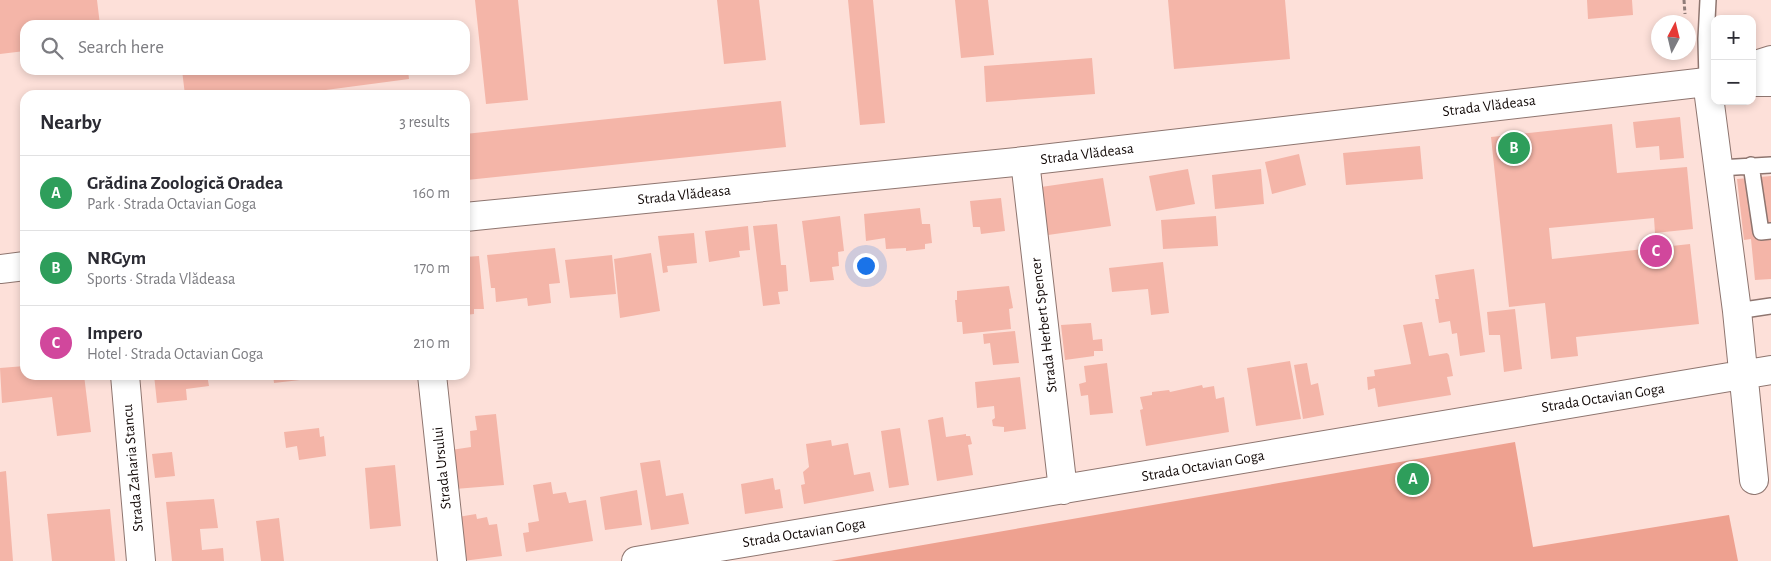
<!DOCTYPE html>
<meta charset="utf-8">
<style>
:root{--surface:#fff;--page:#f2f2f3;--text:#2b2b33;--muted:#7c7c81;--line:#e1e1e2;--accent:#d93025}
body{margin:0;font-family:"Alegreya Sans",sans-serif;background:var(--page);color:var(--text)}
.controls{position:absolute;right:15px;top:15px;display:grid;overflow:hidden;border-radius:10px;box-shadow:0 2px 8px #0003}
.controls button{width:45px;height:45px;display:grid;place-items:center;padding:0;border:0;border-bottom:1px solid var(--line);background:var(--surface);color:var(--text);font:25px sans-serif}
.compass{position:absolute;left:1651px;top:15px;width:45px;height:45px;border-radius:50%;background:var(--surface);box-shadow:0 2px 8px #0003;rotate:7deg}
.you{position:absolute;left:865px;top:265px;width:18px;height:18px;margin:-12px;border:4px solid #fff;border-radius:50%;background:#1a73e8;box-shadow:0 0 0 8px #1a73e833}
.badge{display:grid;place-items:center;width:32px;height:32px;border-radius:50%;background:var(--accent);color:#fff;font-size:16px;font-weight:700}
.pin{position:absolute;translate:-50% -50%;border:2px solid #fff;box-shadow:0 1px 5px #0006}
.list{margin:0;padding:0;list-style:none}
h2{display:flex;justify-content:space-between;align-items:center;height:65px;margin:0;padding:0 20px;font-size:21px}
h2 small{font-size:16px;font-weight:400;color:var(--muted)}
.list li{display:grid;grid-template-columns:32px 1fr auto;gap:15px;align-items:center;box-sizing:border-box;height:75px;padding:0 20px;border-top:1px solid var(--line)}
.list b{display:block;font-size:19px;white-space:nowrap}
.list p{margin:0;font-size:16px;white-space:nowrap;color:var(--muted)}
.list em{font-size:16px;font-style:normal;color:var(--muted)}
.icon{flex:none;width:28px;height:28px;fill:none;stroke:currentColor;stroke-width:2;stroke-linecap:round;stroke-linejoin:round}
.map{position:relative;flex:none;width:1771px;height:561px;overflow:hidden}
.search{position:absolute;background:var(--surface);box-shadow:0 2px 8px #0003;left:20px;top:20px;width:450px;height:55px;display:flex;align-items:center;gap:12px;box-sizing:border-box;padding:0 18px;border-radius:15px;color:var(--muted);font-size:19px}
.panel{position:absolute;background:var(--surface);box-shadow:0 2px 8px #0003;left:20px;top:90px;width:450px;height:290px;border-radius:15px}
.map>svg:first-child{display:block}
.green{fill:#eea190}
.building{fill:#f4b5a8}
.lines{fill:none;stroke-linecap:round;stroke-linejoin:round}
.lane-casing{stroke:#8e756f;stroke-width:18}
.street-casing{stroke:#8e756f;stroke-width:30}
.secondary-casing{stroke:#8e756f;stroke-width:30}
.path{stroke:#907c78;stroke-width:3;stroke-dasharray:4 2.5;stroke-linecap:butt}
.lane{stroke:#fff;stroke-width:15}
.street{stroke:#fff;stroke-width:28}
.secondary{stroke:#fff;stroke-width:28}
.labels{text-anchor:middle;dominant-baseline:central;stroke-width:4;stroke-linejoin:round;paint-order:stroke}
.street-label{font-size:15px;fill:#130a08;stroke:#fff}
</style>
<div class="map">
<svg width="1771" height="561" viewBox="0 0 1771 561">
<rect width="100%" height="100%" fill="#fde0d9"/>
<path class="green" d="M1515,442l18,105 196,-32 9,46h-907z"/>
<path class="building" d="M0,0h97l3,25h-75v26l-25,3z
M475,0h43l10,100 -42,4z
M717,0h42l7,60 -42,4z
M848,0h25l12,123 -25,2z
M955,0h33l6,55 -33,3z
M1168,0h117l5,59 -116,10z
M1587,0h45l1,15 -45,4z
M458,21v4h-19v-1z
M401,22v3h-13v-1z
M1092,58l3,36 -109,8 -2,-36z
M182,70h226l1,9 -121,16h-103z
M781,101l5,46 -319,33 -2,-46z
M1680,117l4,41 -24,2 -1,-14 -23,2 -3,-26z
M1612,124l5,49 70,-6 6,62 -38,4 -1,-15 -105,10 3,31 138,-15 9,80 -123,13 2,19 -27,3 -6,-56 -36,4 -18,-170z
M1420,146l3,33 -77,6 -3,-32z
M1299,154l7,31 -34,9 -7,-32z
M1188,169l7,35 -39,7 -7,-35z
M1261,169l3,35 -49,5 -3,-34z
M1771,176v103l-16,1 -4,-41 -7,1 -7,-61z
M1103,178l8,48 -63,9 -7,-48z
M1001,198l4,33 -24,3 -1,-7h-7l-3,-26z
M920,208l2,16h8l2,19 -7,1v5l-19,2v-3l-20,1 -1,-11 -19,3 -2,-27z
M840,216l4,35 -6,1 1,14 -7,1 2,13 -24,2 -8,-61z
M1216,216l2,30 -55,3 -2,-29z
M777,224l4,41h5l2,26 -10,1 2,12 -17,2 -10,-80z
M748,226l2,24 -11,1 1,6 -31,5 -4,-31z
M694,233l3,30 -30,3 1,6 -5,1 -5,-37z
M555,248l5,35 -11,1 2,19 -23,3 -1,-8 -31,4 -1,-14h-4l-4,-33z
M651,253l9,58 -40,7 -6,-59z
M612,255l4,39 -46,4 -5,-38z
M479,256l5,53h-10v5l-9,1v-58z
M1163,262l6,51 -18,2 -3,-26 -36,3 -3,-24z
M1474,269l11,83 -25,4 -3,-23 -5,1 -2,-13 -11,2 -4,-24h4l-4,-24z
M1009,286l4,22 -4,1 2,20 -48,5 -1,-12h-5l-2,-22h2v-9z
M1515,309l7,60 -18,3 -4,-37h-11l-2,-23z
M1422,322l7,34 18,-3 2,2 4,21 -6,1 4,18 -73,12 -3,-19 -7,2 -1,-13 8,-1 -1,-6 37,-6 -8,-39z
M1091,323l2,17 9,-1 1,12h-9v5l-29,4 -4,-35z
M1015,331l4,32 -26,2 -3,-22 -6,1 -1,-10z
M1290,361l11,58 -45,7 -9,-58z
M1107,363l6,50 -23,2 -2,-20 -7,1 -2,-12 7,-2 -2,-16z
M1307,363l4,22 7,-2 6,32 -21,4 -9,-54z
M25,366v9h59l7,57 -34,4 -5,-39 -50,6 -2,-35z
M154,375h53l2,11 -23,3 1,11 -30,3z
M273,375h62v1l-61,7z
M1020,377l6,52 -22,3v-5l-11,-1 -1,-6 3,-2 -1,-12 -17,2 -2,-26z
M1202,385l1,3 11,-2 2,13 8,-2 5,35 -83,14 -6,-36 3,-1 -3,-12 12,-2v-3l17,-2 1,2z
M496,414l8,71 -49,4 -4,-39 20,-3 -1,-16 7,-1 -2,-14z
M943,417l3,20 20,-3v2h4l2,8 -4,1 5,30 -36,6 -9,-61z
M319,428l1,9 4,-1 2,20 -27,4 -2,-14 -11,2 -2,-16z
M900,428l9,57 -20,3 -8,-57z
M831,440l1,6 16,-3 6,32 16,-3 4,19 -70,13 -3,-19 4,-1 -2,-12 6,-5 -3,-23z
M172,452l3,24 -20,2 -3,-24z
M660,460l6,36 17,-3 6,31 -38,6 -11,-67z
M395,465l6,61 -31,3 -5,-61z
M6,471l7,90h-13v-89z
M773,478l2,12 5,-1 3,19 -38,6 -4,-30z
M551,482l2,12 13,-2 3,11 17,-3 7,41 -67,11 -3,-19 6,-1 -1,-9 11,-2 -6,-36z
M637,490l5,35 -37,5 -5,-33z
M214,499l4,29 -18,1 2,21 21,-2 1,13h-52l-6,-59z
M110,509l5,52h-63l-5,-47z
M476,514l1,5 10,-2 2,8 8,-1 5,32 -39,5 -5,-44z
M279,518l5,43h-23l-5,-40z"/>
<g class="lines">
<g class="lane-casing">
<path id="lane" d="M1707,81l-1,-42 2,-39
M1751,165l10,67 10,-1
M1719,168l52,-3
M1737,311l34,-5"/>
</g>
<g class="street-casing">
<path id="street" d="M1707,81l30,230 17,169
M1025,161l38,329
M125,375l16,186
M432,375l20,186
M636,561l1135,-191"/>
</g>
<g class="secondary-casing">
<path id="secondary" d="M1752,66l19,-6
M1752,82h19
M465,217l560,-56 690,-80
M0,269l25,-3"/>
</g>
<path class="path" d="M1684,0l1,14"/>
<use href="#lane" class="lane"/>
<use href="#street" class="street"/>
<use href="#secondary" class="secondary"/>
</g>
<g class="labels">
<g class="street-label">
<text transform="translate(1489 106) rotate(-7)">Strada Vlădeasa</text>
<text transform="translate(1087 154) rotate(-7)">Strada Vlădeasa</text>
<text transform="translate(684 195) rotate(-6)">Strada Vlădeasa</text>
<text transform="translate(1044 325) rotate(-97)">Strada Herbert Spencer</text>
<text transform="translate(1603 398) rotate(-9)">Strada Octavian Goga</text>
<text transform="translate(1203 466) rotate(-10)">Strada Octavian Goga</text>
<text transform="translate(133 468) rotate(-95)">Strada Zaharia Stancu</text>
<text transform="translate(442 468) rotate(-96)">Strada Ursului</text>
<text transform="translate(804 533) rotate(-9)">Strada Octavian Goga</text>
</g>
</g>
</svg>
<div class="controls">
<button>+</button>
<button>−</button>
</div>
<svg class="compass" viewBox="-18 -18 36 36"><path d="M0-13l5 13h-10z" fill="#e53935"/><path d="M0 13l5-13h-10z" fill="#7c7c81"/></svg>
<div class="you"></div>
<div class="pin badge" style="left:1413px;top:479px;background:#2e9e5b">A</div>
<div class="pin badge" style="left:1514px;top:148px;background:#2e9e5b">B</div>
<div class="pin badge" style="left:1656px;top:251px;background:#d1479c">C</div>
<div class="search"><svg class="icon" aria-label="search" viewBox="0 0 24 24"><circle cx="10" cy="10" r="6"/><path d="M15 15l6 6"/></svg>Search here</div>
<section class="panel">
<h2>Nearby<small>3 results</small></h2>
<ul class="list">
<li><span class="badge" style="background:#2e9e5b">A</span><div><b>Grădina Zoologică Oradea</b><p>Park · Strada Octavian Goga</p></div><em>160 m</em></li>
<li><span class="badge" style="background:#2e9e5b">B</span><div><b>NRGym</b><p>Sports · Strada Vlădeasa</p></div><em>170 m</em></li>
<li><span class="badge" style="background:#d1479c">C</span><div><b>Impero</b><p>Hotel · Strada Octavian Goga</p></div><em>210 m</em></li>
</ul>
</section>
</div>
